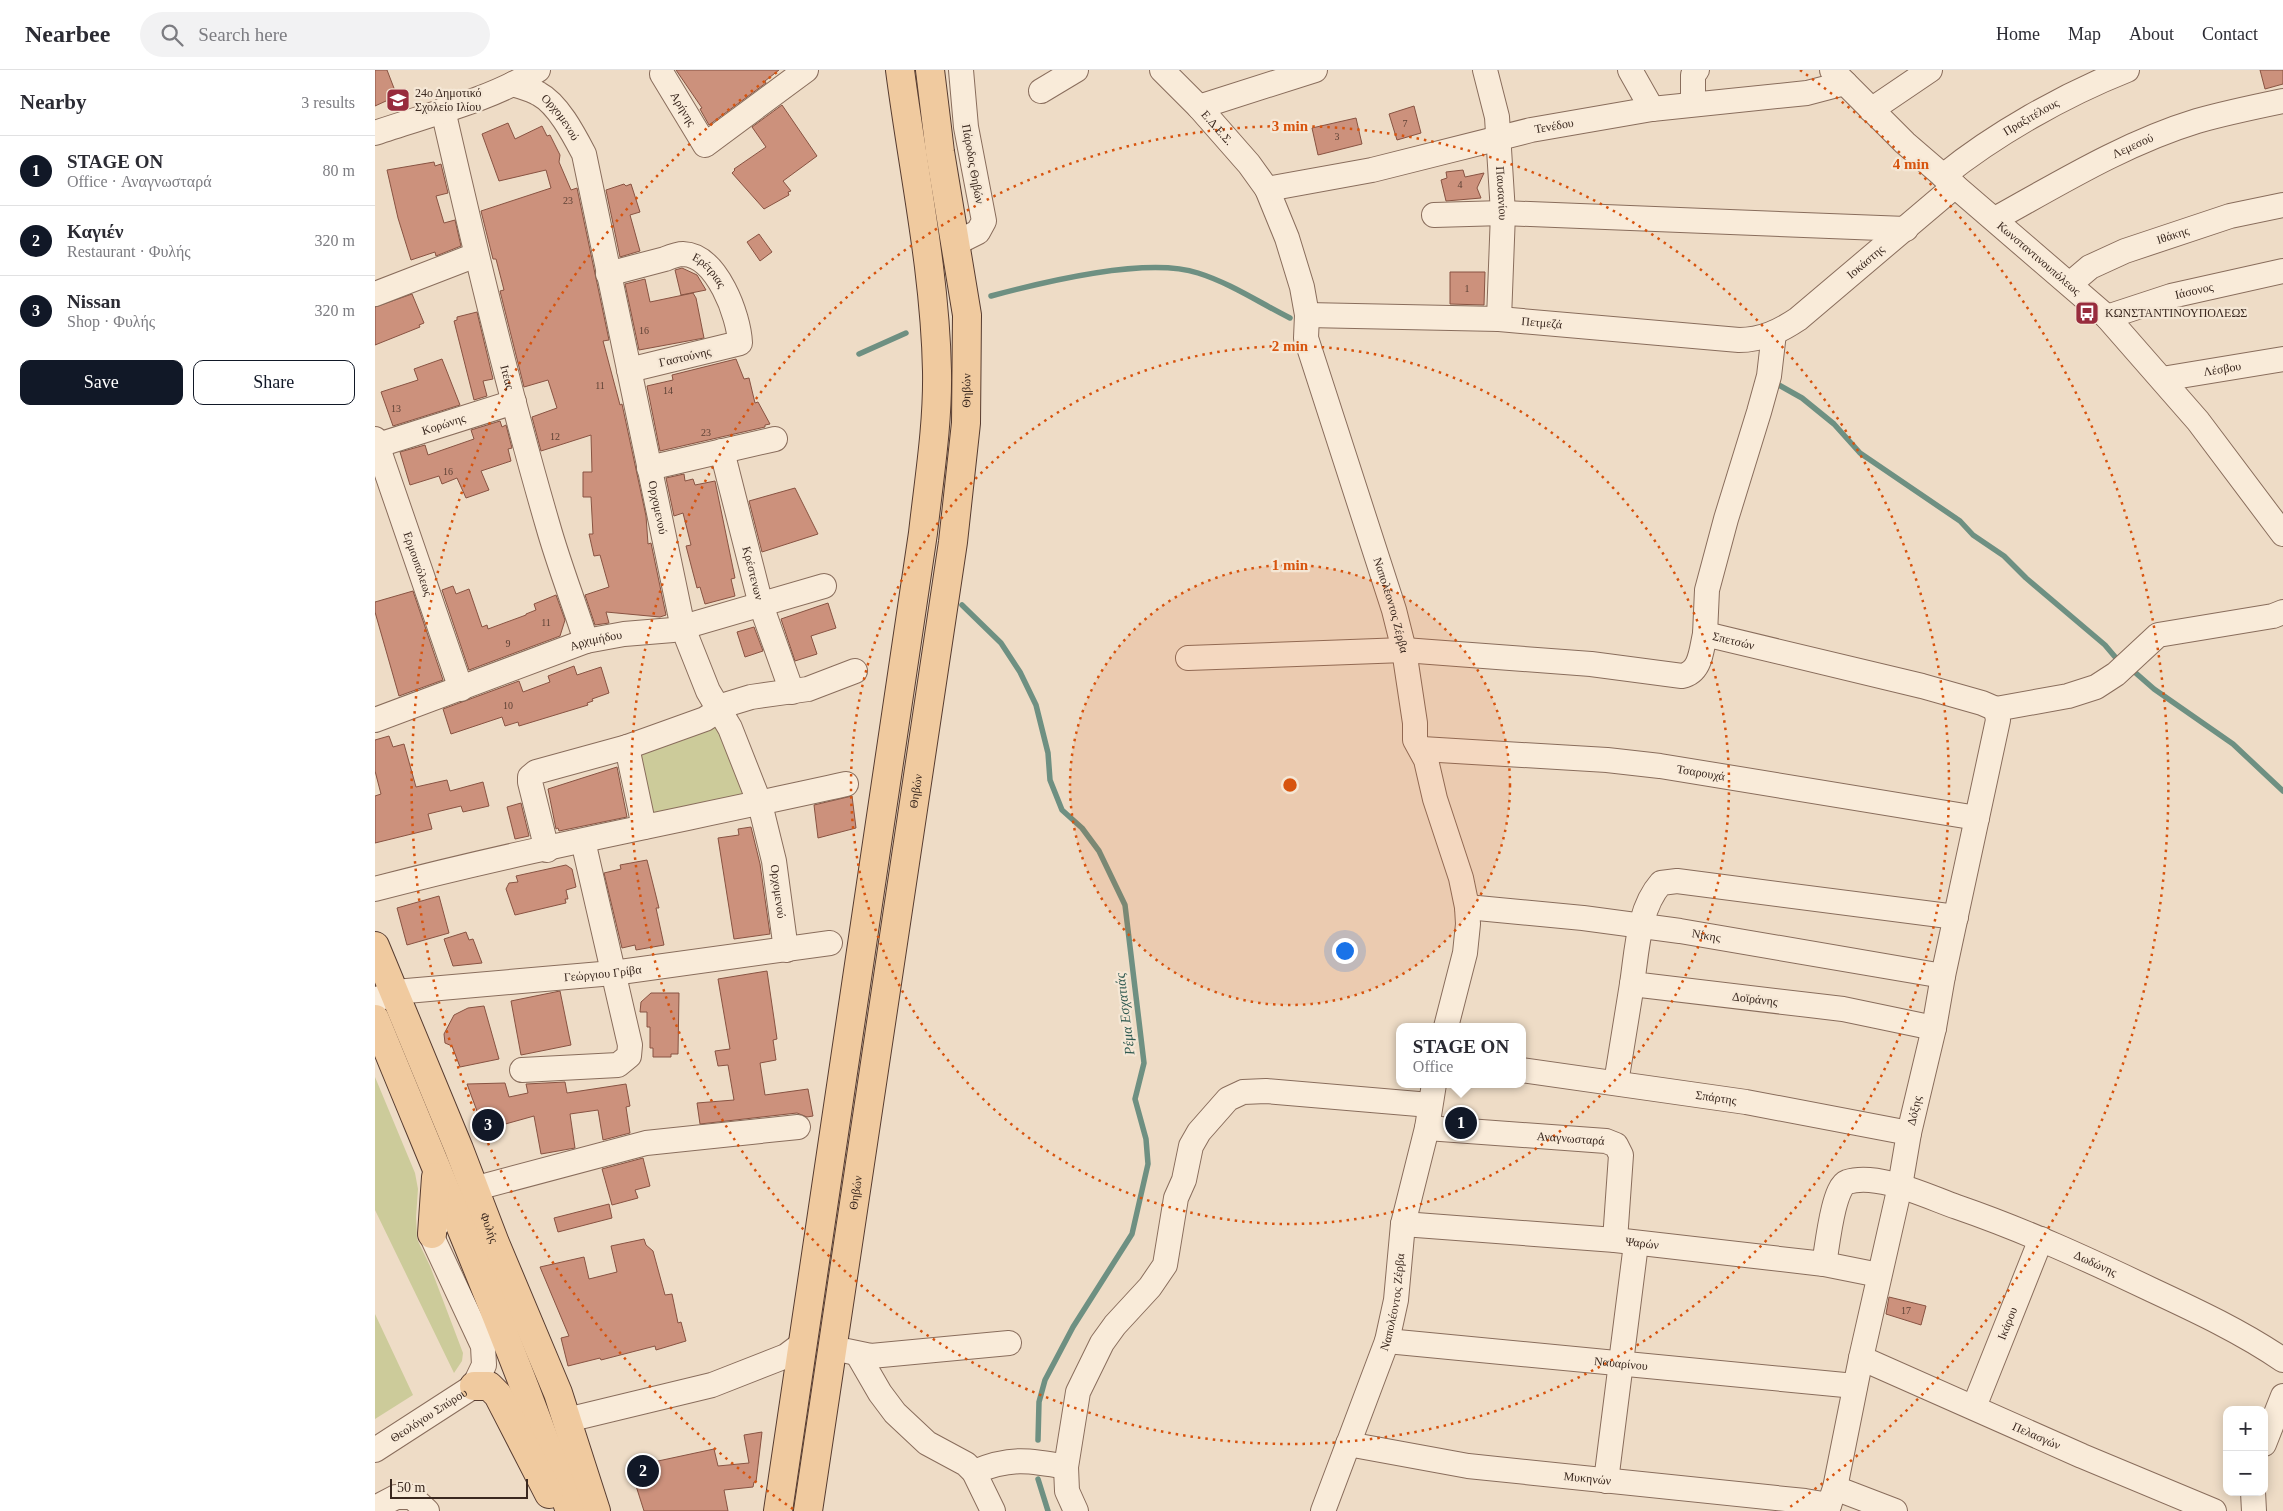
<!DOCTYPE html>
<meta charset="utf-8">
<style>
:root{--surface:#fff;--page:#f2f2f3;--text:#2b2b33;--muted:#7c7c81;--line:#e1e1e2;--accent:#111827}
body{margin:0;font-family:Georgia,serif;background:var(--page);color:var(--text)}
.controls{position:absolute;right:15px;bottom:15px;display:grid;overflow:hidden;border-radius:10px;box-shadow:0 2px 12px #0003}
.controls button{width:45px;height:45px;display:grid;place-items:center;padding:0;border:0;border-bottom:1px solid var(--line);background:var(--surface);color:var(--text);font:25px sans-serif}
.scale{position:absolute;left:15px;bottom:12px;width:138px;box-sizing:border-box;padding-left:5px;border:2px solid #3a281f;border-top:0;font-size:14px;line-height:18px;white-space:nowrap;color:#3a281f;-webkit-text-stroke:4px #f5e7d5;paint-order:stroke}
.you{position:absolute;left:969px;top:880px;width:18px;height:18px;margin:-12px;border:4px solid #fff;border-radius:50%;background:#1a73e8;box-shadow:0 0 0 8px #1a73e833}
.badge{display:grid;place-items:center;width:32px;height:32px;border-radius:50%;background:var(--accent);color:#fff;font-size:16px;font-weight:700}
.pin{position:absolute;translate:-50% -50%;border:2px solid #fff;box-shadow:0 1px 5px #0006}
.popup{position:absolute;left:1021px;top:953px;width:130px;height:65px;box-sizing:border-box;display:grid;place-content:center;border-radius:10px;background:var(--surface);filter:drop-shadow(0 1px 4px #0005);font-size:16px;white-space:nowrap;color:var(--muted)}
.popup b{font-size:19px;color:var(--text)}
.popup::after{content:'';position:absolute;left:50%;top:100%;margin-left:-10px;border:10px solid transparent;border-top-color:var(--surface)}
.list{margin:0;padding:0;list-style:none}
h2{display:flex;justify-content:space-between;align-items:center;height:65px;margin:0;padding:0 20px;font-size:21px}
h2 small{font-size:16px;font-weight:400;color:var(--muted)}
.list li{display:grid;grid-template-columns:32px 1fr auto;gap:15px;align-items:center;box-sizing:border-box;height:70px;padding:0 20px;border-top:1px solid var(--line)}
.list b{display:block;font-size:19px;white-space:nowrap}
.list p{margin:0;font-size:16px;white-space:nowrap;color:var(--muted)}
.list em{font-size:16px;font-style:normal;color:var(--muted)}
.actions{display:flex;gap:10px;padding:15px 20px}
.actions a{flex:1;padding:11px 0;border:1px solid var(--accent);border-radius:10px;text-align:center;font-size:18px;color:var(--accent)}
.actions .main{background:var(--accent);color:#fff}
.icon{flex:none;width:28px;height:28px;fill:none;stroke:currentColor;stroke-width:2;stroke-linecap:round;stroke-linejoin:round}
.map{position:relative;flex:none;width:1908px;height:1441px;overflow:hidden}
header{display:flex;align-items:center;gap:30px;box-sizing:border-box;height:70px;padding:0 25px;background:var(--surface);border-bottom:1px solid var(--line)}
header strong{font-size:24px}
nav{display:flex;gap:28px;margin-inline-start:auto;font-size:18px}
.search{width:350px;height:45px;background:var(--page);display:flex;align-items:center;gap:12px;box-sizing:border-box;padding:0 18px;border-radius:28px;color:var(--muted);font-size:19px}
main{display:flex}
aside{flex:1;background:var(--surface)}
.map>svg:first-child{display:block}
.green{fill:#cccb9a}
.lines{fill:none;stroke-linecap:round;stroke-linejoin:round}
.stream{stroke:#6e9082;stroke-width:5.5}
.building{fill:#cc917c;stroke:#885342}
.minor-casing{stroke:#896d5c;stroke-width:26}
.major-casing{stroke:#573c30;stroke-width:30}
.minor{stroke:#f9ebd9;stroke-width:24}
.major{stroke:#f0ca9f;stroke-width:28}
.ring{fill:none;stroke:#d7540e;stroke-width:2.5;stroke-dasharray:2.5 5}
.labels{text-anchor:middle;dominant-baseline:central;stroke-width:4.5;stroke-linejoin:round;paint-order:stroke}
.number-label{font-size:10px;fill:#5e4236}
.poi-label{font-size:12px;fill:#3a281f;stroke:#f5e7d5;text-anchor:start}
.street-label{font-size:12px;fill:#3a281f;stroke:#f5e7d5}
.water-label{font-size:14px;font-style:italic;fill:#2f5950;stroke:#f5e7d5}
.centre{fill:#d7540e;stroke:#f5e7d5;stroke-width:2.5}
.ring-label{font-size:15px;text-anchor:middle;font-weight:bold;fill:#d7540e;stroke:#f5e7d5;stroke-width:4.5;stroke-linejoin:round;paint-order:stroke}
</style>
<header>
<strong>Nearbee</strong>
<div class="search"><svg class="icon" aria-label="search" viewBox="0 0 24 24"><circle cx="10" cy="10" r="6"/><path d="M15 15l6 6"/></svg>Search here</div>
<nav><a>Home</a><a>Map</a><a>About</a><a>Contact</a></nav>
</header>
<main>
<aside>
<h2>Nearby<small>3 results</small></h2>
<ul class="list">
<li><span class="badge">1</span><div><b>STAGE ON</b><p>Office · Αναγνωσταρά</p></div><em>80 m</em></li>
<li><span class="badge">2</span><div><b>Καγιέν</b><p>Restaurant · Φυλής</p></div><em>320 m</em></li>
<li><span class="badge">3</span><div><b>Nissan</b><p>Shop · Φυλής</p></div><em>320 m</em></li>
</ul>
<div class="actions"><a class="main">Save</a><a>Share</a></div>
</aside>
<div class="map">
<svg width="1908" height="1441" viewBox="0 0 1908 1441">
<rect width="100%" height="100%" fill="#eedcc6"/>
<path class="green" d="M343,655l32,70 -99,19 -16,-61z
M0,1007l40,96 3,16 -2,28 1,22 13,27 33,87 -1,8 -8,12 -79,-163z
M0,1244l38,81 -38,24z"/>
<g class="lines">
<path class="stream" d="M616,226c52,-14 156,-40 207,-23 32,10 62,30 92,45
M484,284l47,-21
M1402,314l25,14 32,26 26,29 100,68 13,14 31,21 22,22 79,67 11,13
M587,535l39,38 19,29 16,33 12,48 2,27 12,30 20,18 17,23 26,54 19,158 -9,36 11,40 2,25 -16,70 -59,93 -28,53 -6,22 -1,38
M1755,598l24,21 79,55 50,47
M663,1409l10,32"/>
</g>
<path class="building" d="M0,0h12l10,26 -22,10z
M301,0h103l-14,11 1,2 -57,42 -9,-16 2,-1z
M1885,0h23v14l-18,5z
M407,35l35,51 -34,25 8,10 -3,1 1,3 -25,14 -32,-36 3,-3 -1,-1 32,-22 -14,-20z
M1039,36l7,27 -24,7 -8,-26z
M981,48l6,26 -44,11 -6,-27z
M133,53l7,16 27,-13 5,10 3,-1 10,20 -1,7 12,28 6,-2 32,152 -6,1 17,64 2,-1 24,112 2,28 3,-1 15,72 -6,2 -54,-5 3,11 -14,2 -10,-30 24,-8 -9,-32 -6,1 -5,-22h4l-2,-37h-8v-25h9l-1,-37 -50,16 -9,-34 25,-9 -9,-28 -24,7 -24,-96 4,-1 -8,-31h-3l-12,-48 70,-23 -5,-18 -47,11 -17,-47z
M59,92l1,4 6,-2 7,29 -12,3 8,27 11,-3 6,26 -25,10 -1,-4 -24,8 -13,-42 -11,-48z
M1088,100l2,7 19,-4 -7,15 4,10 -35,3 -5,-21 6,-2 -1,-6z
M249,114l2,2 5,-2 9,28 -10,3 10,36 -20,6 -14,-67z
M384,164l13,18 -12,9 -13,-19z
M307,198l15,7 9,15 -25,5 -6,-25z
M1075,202h35l-1,33 -34,-1z
M270,209l5,23 43,-9 3,5 8,40 -65,12 -14,-66z
M37,224l12,29 -5,2 1,2 -45,18v-38z
M102,242l16,67 -10,2 4,15 -13,4 -20,-79 3,-1v-3z
M67,289l18,46 -67,21 -12,-34 37,-12 -4,-11z
M361,289l8,20 5,-1 6,25 3,-1 12,22 -5,1v2l-105,24 -13,-65 26,-6 -1,-5z
M125,351l2,6 4,-2 6,23 -4,1 3,12 -30,10 8,19 -23,8 -9,-20 -15,6 -3,-8 -29,9 -10,-33 25,-7 3,10 46,-16 -3,-9z
M309,404l1,7 8,-2 2,6 20,-4 20,97 -4,1 4,17 -30,8 -5,-17 -3,1 -11,-42 5,-1 -8,-32 -9,3 -8,-38z
M420,418l23,46 -56,18 -13,-51z
M78,516l3,8 13,-5 13,38 5,-2 1,4 38,-14v-1l10,-4 -2,-6 22,-9 9,25 -5,16 -91,34 -27,-80z
M38,521l30,89 -44,16 -24,-84v-10z
M453,533l8,25 -25,8 6,18 -22,7 -14,-42z
M379,557l9,24 -18,6 -8,-25z
M199,596l3,9 24,-8 8,26 -17,6 1,2 -6,2 1,2 -69,21 -1,-4 -13,4 -3,-9 -51,17 -8,-25 76,-28 4,11 27,-10 -2,-6z
M14,666l4,11 11,-3 12,43 31,-7 3,11 33,-9 6,24 -26,6 -2,-6 -33,8 4,15 -57,14v-47l6,-2 -6,-23v-31z
M242,697l10,50 -68,14 -1,-3 -2,1 -8,-40z
M477,726l4,32 -38,10 -4,-33z
M146,733l8,33 -14,3 -8,-32z
M376,757l9,37 10,70 -36,5 -16,-101 21,-3 -1,-6z
M272,790l12,48h-3l8,37 -28,5 -1,-5 -13,3 -18,-75 17,-4 -1,-4z
M191,795l6,4 4,18 -10,3 2,9h-3l1,4 -51,12 -9,-26 3,-6 9,-1 -2,-6z
M64,826l10,37 -42,12 -10,-37z
M91,862l3,8 4,-1 9,24 -29,3 -9,-27z
M392,901l10,68 -4,1 3,20 -16,3 5,32 43,-6 5,27 -6,1 -10,-4 -97,11 -3,-21 37,-3 -6,-35 -10,1 -3,-15 15,-2 -12,-70z
M185,921l11,54 -50,10 -10,-54z
M276,923h28l-1,61h-7v3h-18v-9h-3v-21h-3v-15h-7l1,-10z
M109,936l15,53 -39,8 -8,-21 -7,-3 -1,-9 10,-19 14,-7z
M190,1012l2,11 59,-9 4,22 -4,1 4,26 -27,7 -5,-30 -28,4 5,34 -34,6 -7,-38 -50,14 -17,-46 38,-1 4,14 19,-4 -2,-9z
M268,1088l7,28 -15,4 3,8 -26,7 -10,-36z
M234,1134l3,14 -54,14 -4,-14z
M269,1169l2,6 7,6 12,44 7,-1 6,29 3,-1 5,19 -30,9 -1,-4 -54,14 -1,-2 -32,8 -7,-28 8,-2 -29,-69 44,-10 5,22 28,-7 -6,-26z
M1514,1227l37,9 -5,19 -35,-11z
M387,1362l-6,50h-2l-1,5 -29,3 4,21h-84l-14,-44 84,-18 4,17 31,-3 -5,-28z"/>
<g class="lines">
<g class="minor-casing">
<g id="minor">
<path id="s1" d="M787,0l37,37 50,57 18,25 20,49 15,49 5,28 -1,23 88,272 10,40 11,73v17l11,20 9,39 26,79 6,29 1,17 -3,29 -19,74"/>
<path id="s2" d="M1110,0l12,47 6,96 -4,106"/>
<path d="M1255,0l22,39"/>
<path id="s3" d="M1457,0l73,73 202,174 91,104 85,113"/>
<path id="s4" d="M287,4l43,71 101,-75"/>
<path id="s5" d="M138,14c8,3 18,5 26,10 19,10 35,41 45,60l99,474 25,63 22,37 30,76 14,57 12,89"/>
<path d="M666,21l35,-21"/>
<path d="M1318,34v-29l4,-5"/>
<path d="M824,37l116,-37"/>
<path id="s6" d="M68,40c32,139 65,279 105,416 11,39 26,77 38,115"/>
<path d="M1496,40l59,-40"/>
<path d="M0,63c52,-18 116,-33 163,-63"/>
<path id="s7" d="M1568,106c52,-42 121,-81 184,-106"/>
<path id="s8" d="M892,119l105,-19 159,-40 121,-21 155,-16 38,-10"/>
<path d="M1059,145l69,-2 403,16"/>
<path id="s9" d="M1620,149c65,-36 130,-76 202,-98 28,-8 57,-14 86,-20"/>
<path d="M581,173l22,-11 6,-11 -18,-94 -5,-57"/>
<path id="s10" d="M233,204c19,-5 38,-10 57,-15 5,-2 13,-5 18,-5 34,1 56,62 57,89l-111,27"/>
<path id="s11" d="M1695,214l20,-17 35,-16 105,-35 53,-11"/>
<path d="M0,224l101,-39"/>
<path id="s12" d="M932,245l192,4 240,21c23,0 41,-9 59,-21l157,-133"/>
<path id="s13" d="M1732,247l64,-21 112,-25"/>
<path id="s14" d="M1787,309l121,-20"/>
<path id="s15" d="M0,369l86,250"/>
<path id="s16" d="M0,376l139,-44"/>
<path id="s17" d="M347,381l39,154 31,87"/>
<path d="M274,398l126,-29"/>
<path d="M1330,564l2,-44 19,-71 33,-107 10,-36 5,-43"/>
<path id="s18" d="M813,588l216,-8 187,14 91,12c19,-4 19,-25 23,-42l217,52 60,17 14,6"/>
<path d="M1621,639l72,-13 28,-9 20,-13 42,-39 115,-19 10,-4"/>
<path id="s19" d="M0,650l211,-79 38,-7 49,-4 151,-44"/>
<path d="M252,677l17,80"/>
<path id="s20" d="M1047,679l185,11 53,6 317,52"/>
<path d="M172,780l-17,-68v-5l6,-5 91,-25 78,-28 23,-15 23,-7 57,-8 47,-18"/>
<path d="M0,819c156,-41 314,-70 471,-105"/>
<path id="s21" d="M1092,837l116,11 97,13 263,45"/>
<path id="s22" d="M0,930l20,-8 218,-19 217,-30"/>
<path d="M1559,958l-91,-19 -211,-25c5,-33 6,-75 29,-101l16,-2 279,36"/>
<path d="M147,1000l96,-5 11,-9 1,-11 -47,-204"/>
<path id="s23" d="M1147,1000l224,32 163,31"/>
<path d="M1241,1013l16,-99"/>
<path id="s24" d="M1052,1058l179,13 10,4 5,10 -6,85"/>
<path d="M98,1119l173,-46 152,-16"/>
<path id="s25" d="M1028,1154l212,16 209,24 55,11"/>
<path id="s26" d="M1449,1194c3,-15 9,-77 23,-82 31,-10 81,15 110,25 67,23 132,53 195,83 45,21 90,42 131,70"/>
<path id="s27" d="M1012,1271l468,45"/>
<path d="M472,1281l24,5 138,-13"/>
<path d="M483,1285l22,38 15,20 32,30 39,21 8,8 19,39"/>
<path id="s28" d="M1486,1288l221,98 132,55"/>
<path id="s29" d="M1599,1337l67,-168"/>
<path d="M192,1350l145,-35 74,-29 16,-12"/>
<path id="s30" d="M973,1374l120,22 337,35 24,4"/>
<path d="M1889,1374l19,-48"/>
<path id="s31" d="M0,1380l99,-64 10,-21 -1,-19 -50,-107v-9l9,-12"/>
<path d="M599,1402c36,-15 55,-12 92,-5"/>
<path d="M1231,1411l30,-237"/>
<path d="M1460,1418l60,23"/>
<path d="M1878,1422l1,19"/>
<path d="M0,1438l21,-11h16l15,14"/>
<path d="M701,1441l-9,-20 -1,-24 12,-75 24,-49 13,-18 35,-38 15,-22 11,-67 8,-18 7,-34 8,-14 29,-33 15,-7 23,-1 164,14"/>
<path id="s32" d="M948,1441l64,-170 9,-41 7,-76 24,-96 7,-44"/>
<path id="s33" d="M1452,1441l8,-23 26,-130 39,-172 9,-53 25,-105 9,-52 55,-256 -2,-11"/>
</g>
</g>
<g class="major-casing">
<g id="major">
<path id="s34" d="M0,876l84,203 36,94 63,150 38,118"/>
<path d="M0,949c67,164 137,326 195,492"/>
<path d="M57,1164l4,-57"/>
<path d="M99,1316h15l9,9 51,99"/>
<path d="M403,1441l145,-978c6,-54 15,-108 14,-162 -2,-101 -24,-201 -37,-301"/>
<path id="s35" d="M433,1441l145,-969 13,-119 1,-108 -27,-163 -10,-82"/>
</g>
</g>
<use href="#minor" class="minor"/>
<use href="#major" class="major"/>
</g>
<circle cx="915" cy="715" r="220" fill="#d7540e" fill-opacity=".12"/>
<g class="ring">
<circle cx="915" cy="715" r="220"/>
<circle cx="915" cy="715" r="439"/>
<circle cx="915" cy="715" r="659"/>
<path d="M418 1439A878 878 0 0 1 405 0M1425 0A878 878 0 0 1 1412 1439"/>
</g>
<defs>
<g id="school-square" transform="scale(1.25)"><rect x="-9" y="-9" width="18" height="18" rx="4" fill="#982c3d" stroke="#f5e7d5"/><path d="M0-5L7-2L0 1L-7-2ZM-4 1L0 2.5L4 1V4Q0 6-4 4Z" fill="#fff"/></g>
<g id="bus-square" transform="scale(1.25)"><rect x="-9" y="-9" width="18" height="18" rx="4" fill="#982c3d" stroke="#f5e7d5"/><path d="M-5-6H5V4H4V6H2V4H-2V6H-4V4H-5ZM-3.5-4V0h7V-4ZM-3.5 1.2v1.5H-2V1.2ZM2 1.2v1.5H3.5V1.2Z" fill="#fff"/></g>
</defs>
<g fill-rule="evenodd">
<use href="#school-square" x="23" y="30"/>
<use href="#bus-square" x="1712" y="243"/>
</g>
<g class="labels">
<g class="number-label">
<text x="1030" y="53">7</text>
<text x="962" y="66">3</text>
<text x="1085" y="114">4</text>
<text x="193" y="130">23</text>
<text x="1092" y="218">1</text>
<text x="269" y="260">16</text>
<text x="225" y="315">11</text>
<text x="293" y="320">14</text>
<text x="21" y="338">13</text>
<text x="331" y="362">23</text>
<text x="180" y="366">12</text>
<text x="73" y="401">16</text>
<text x="171" y="552">11</text>
<text x="133" y="573">9</text>
<text x="133" y="635">10</text>
<text x="1531" y="1240">17</text>
</g>
<g class="poi-label">
<text x="40" y="23">24ο Δημοτικό<tspan x="40" dy="14">Σχολείο Ιλίου</tspan></text>
<text x="1730" y="243">ΚΩΝΣΤΑΝΤΙΝΟΥΠΟΛΕΩΣ</text>
</g>
<g class="street-label">
<text stroke="none"><textPath href="#s4" startOffset="41">Αρήνης</textPath></text>
<text stroke="none"><textPath href="#s7" startOffset="106">Πραξιτέλους</textPath></text>
<text stroke="none"><textPath href="#s5" startOffset="60">Ορχομενού</textPath></text>
<text stroke="none"><textPath href="#s8" startOffset="294">Τενέδου</textPath></text>
<text stroke="none"><textPath href="#s1" startOffset="80">Ε.Δ.Ε.Σ.</textPath></text>
<text stroke="none"><textPath href="#s9" startOffset="156">Λεμεσού</textPath></text>
<text transform="translate(598 94) rotate(80)">Πάροδος Θηβών</text>
<text stroke="none"><textPath href="#s2" startOffset="125">Παυσανίου</textPath></text>
<text stroke="none"><textPath href="#s11" startOffset="115">Ιθάκης</textPath></text>
<text stroke="none"><textPath href="#s3" startOffset="280">Κωνσταντινουπόλεως</textPath></text>
<text stroke="none"><textPath href="#s12" startOffset="585">Ιοκάστης</textPath></text>
<text stroke="none"><textPath href="#s10" startOffset="110">Ερέτριας</textPath></text>
<text stroke="none"><textPath href="#s13" startOffset="91">Ιάσονος</textPath></text>
<text stroke="none"><textPath href="#s12" startOffset="235">Πετμεζά</textPath></text>
<text transform="translate(310 287) rotate(-13)">Γαστούνης</text>
<text stroke="none"><textPath href="#s14" startOffset="61">Λέσβου</textPath></text>
<text stroke="none"><textPath href="#s6" startOffset="275">Ιτέας</textPath></text>
<text stroke="none"><textPath href="#s35" startOffset="1132">Θηβών</textPath></text>
<text stroke="none"><textPath href="#s16" startOffset="72">Κορώνης</textPath></text>
<text stroke="none"><textPath href="#s5" startOffset="465">Ορχομενού</textPath></text>
<text stroke="none"><textPath href="#s15" startOffset="132">Ερμουπόλεως</textPath></text>
<text stroke="none"><textPath href="#s17" startOffset="126">Κρέστενων</textPath></text>
<text stroke="none"><textPath href="#s1" startOffset="595">Ναπολέοντος Ζέρβα</textPath></text>
<text stroke="none"><textPath href="#s19" startOffset="235">Αρχιμήδου</textPath></text>
<text stroke="none"><textPath href="#s18" startOffset="576">Σπετσών</textPath></text>
<text stroke="none"><textPath href="#s20" startOffset="280">Τσαρουχά</textPath></text>
<text stroke="none"><textPath href="#s35" startOffset="728">Θηβών</textPath></text>
<text stroke="none"><textPath href="#s5" startOffset="870">Ορχομενού</textPath></text>
<text stroke="none"><textPath href="#s21" startOffset="241">Νίκης</textPath></text>
<text stroke="none"><textPath href="#s22" startOffset="230">Γεώργιου Γρίβα</textPath></text>
<text transform="translate(1380 929) rotate(7)">Δοϊράνης</text>
<text stroke="none"><textPath href="#s23" startOffset="196">Σπάρτης</textPath></text>
<text stroke="none"><textPath href="#s33" startOffset="410">Δόξης</textPath></text>
<text stroke="none"><textPath href="#s24" startOffset="144">Αναγνωσταρά</textPath></text>
<text stroke="none"><textPath href="#s35" startOffset="322">Θηβών</textPath></text>
<text stroke="none"><textPath href="#s34" startOffset="304">Φυλής</textPath></text>
<text stroke="none"><textPath href="#s25" startOffset="240">Ψαρών</textPath></text>
<text stroke="none"><textPath href="#s26" startOffset="351">Δωδώνης</textPath></text>
<text stroke="none"><textPath href="#s32" startOffset="221">Ναπολέοντος Ζέρβα</textPath></text>
<text stroke="none"><textPath href="#s29" startOffset="90">Ικάρου</textPath></text>
<text stroke="none"><textPath href="#s27" startOffset="235">Ναυαρίνου</textPath></text>
<text stroke="none"><textPath href="#s31" startOffset="64">Θεολόγου Σπύρου</textPath></text>
<text stroke="none"><textPath href="#s28" startOffset="192">Πελασγών</textPath></text>
<text stroke="none"><textPath href="#s30" startOffset="242">Μυκηνών</textPath></text>
</g>
<g class="water-label">
<text transform="translate(750 944) rotate(-97)">Ρέμα Εσχατιάς</text>
</g>
</g>
<circle cx="915" cy="715" r="8" class="centre"/>
<g class="ring-label">
<text x="915" y="61">3 min</text>
<text x="1536" y="99">4 min</text>
<text x="915" y="281">2 min</text>
<text x="915" y="500">1 min</text>
</g>
</svg>
<div class="controls">
<button>+</button>
<button>−</button>
</div>
<div class="scale">50 m</div>
<div class="you"></div>
<div class="pin badge" style="left:1086px;top:1053px">1</div>
<div class="popup"><b>STAGE ON</b>Office</div>
<div class="pin badge" style="left:268px;top:1401px">2</div>
<div class="pin badge" style="left:113px;top:1055px">3</div>
</div>
</main>
